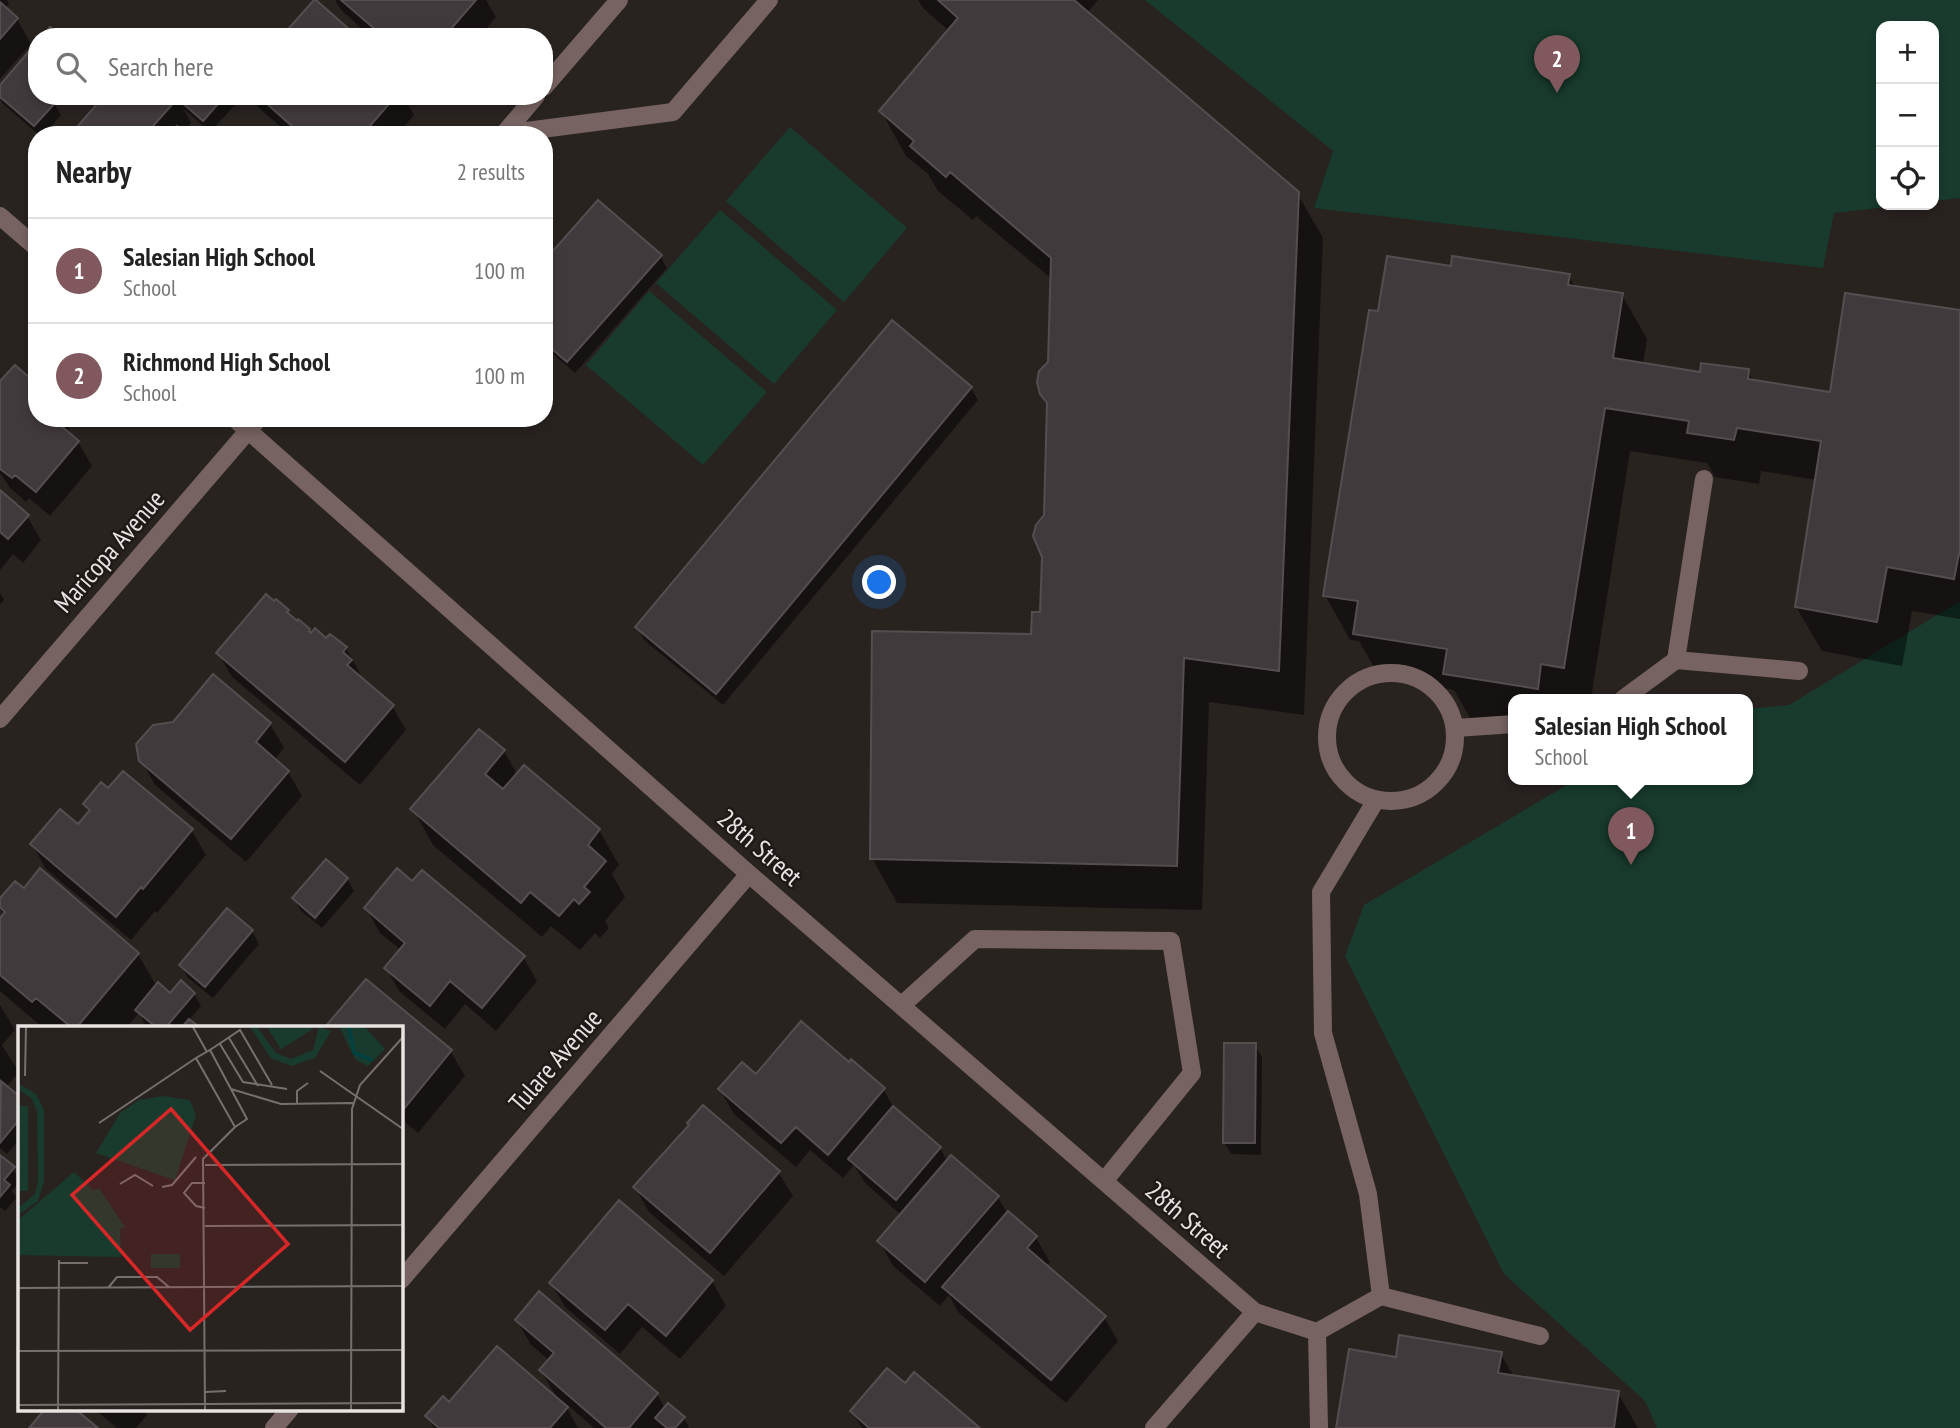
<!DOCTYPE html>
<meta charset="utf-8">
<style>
:root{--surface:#fff;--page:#f2f2f2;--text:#222;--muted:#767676;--line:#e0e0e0;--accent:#80585e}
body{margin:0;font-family:"PT Sans Narrow",sans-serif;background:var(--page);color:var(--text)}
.controls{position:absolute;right:21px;top:21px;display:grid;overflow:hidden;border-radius:14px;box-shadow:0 4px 10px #0003}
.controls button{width:63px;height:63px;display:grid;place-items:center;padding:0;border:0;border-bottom:2px solid var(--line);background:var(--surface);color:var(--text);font:35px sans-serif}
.you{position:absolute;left:880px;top:583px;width:24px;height:24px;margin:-18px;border:5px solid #fff;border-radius:50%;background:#1a73e8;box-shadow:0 0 0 10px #1a73e833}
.badge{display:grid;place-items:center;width:46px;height:46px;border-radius:50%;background:var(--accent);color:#fff;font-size:23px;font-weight:700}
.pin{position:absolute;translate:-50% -58px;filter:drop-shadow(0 2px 4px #0008)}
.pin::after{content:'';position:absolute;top:37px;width:24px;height:21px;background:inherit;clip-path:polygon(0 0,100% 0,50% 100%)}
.popup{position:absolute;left:1508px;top:694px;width:245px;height:91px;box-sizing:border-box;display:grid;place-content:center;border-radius:14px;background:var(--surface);filter:drop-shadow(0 2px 5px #0005);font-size:23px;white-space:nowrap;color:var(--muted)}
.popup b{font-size:26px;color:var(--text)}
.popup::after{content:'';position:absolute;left:50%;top:100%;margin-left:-14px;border:14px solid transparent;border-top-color:var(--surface)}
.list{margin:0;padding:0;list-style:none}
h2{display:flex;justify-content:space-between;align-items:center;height:91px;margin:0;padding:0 28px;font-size:30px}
h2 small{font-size:23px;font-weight:400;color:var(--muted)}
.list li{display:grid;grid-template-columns:46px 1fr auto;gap:21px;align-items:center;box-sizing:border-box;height:105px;padding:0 28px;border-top:2px solid var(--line)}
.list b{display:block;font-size:26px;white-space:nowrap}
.list p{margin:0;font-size:23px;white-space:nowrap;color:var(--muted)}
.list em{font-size:23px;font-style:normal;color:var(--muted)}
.icon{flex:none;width:38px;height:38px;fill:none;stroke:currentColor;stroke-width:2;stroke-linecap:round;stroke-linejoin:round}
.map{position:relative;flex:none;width:1960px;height:1428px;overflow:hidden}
.search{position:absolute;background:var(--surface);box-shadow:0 4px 10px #0003;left:28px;top:28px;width:525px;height:77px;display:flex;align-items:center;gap:18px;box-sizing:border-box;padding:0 24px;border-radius:28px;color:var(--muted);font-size:26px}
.panel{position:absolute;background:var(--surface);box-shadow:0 4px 10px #0003;left:28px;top:126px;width:525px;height:301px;border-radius:28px}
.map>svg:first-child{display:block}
.green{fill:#183b2d}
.shadow{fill:#0007}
.building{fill:#413a3c;stroke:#554d4f;stroke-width:2}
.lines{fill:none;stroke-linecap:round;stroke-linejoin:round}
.minor{stroke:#776361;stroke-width:18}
.labels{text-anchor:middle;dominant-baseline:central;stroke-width:5;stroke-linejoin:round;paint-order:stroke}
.street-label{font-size:26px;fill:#e8e4e2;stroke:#1f1a17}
.inset-river{fill:none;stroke:#014142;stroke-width:3.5}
.inset-road{fill:none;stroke:#75706e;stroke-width:2}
.view{fill:#d62828;fill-opacity:0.15;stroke:#d62828;stroke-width:3.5}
.inset-edge{fill:none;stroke:#e8e4e2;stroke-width:3.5}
</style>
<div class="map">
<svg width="1960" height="1428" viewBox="0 0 1960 1428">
<rect width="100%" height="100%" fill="#292320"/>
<path class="green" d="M1145,0h815v198l-26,3v-175h-53v179h24l-71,8 -11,55 -509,-60 19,-57z
M790,127l117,101 -63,74 -118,-101z
M720,210l117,100 -63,74 -118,-101z
M649,291l118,101 -64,73 -117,-100z
M1960,601v827h-303l-12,-27 -141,-127 -159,-318 19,-51 213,-126h171v-70l41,-4z"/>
<path class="shadow" d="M0,0h7l2,4 -4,5 12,10 14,25 -31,35z
M335,0h151l10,17 -17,20h-108l-30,-27z
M918,0h180l-11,13 210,180 26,45 -19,477 -95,-13 -7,208 -305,-7 -25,-45 161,-222 9,-23 11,-333 -77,-64 -3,4 -35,-29 -10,-17 -22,-18 -25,-45 68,-80 -25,-22z
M0,87l37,9 17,7 7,12 -17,20h-5l-36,-31 -3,-6z
M187,96h48l3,6 -28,30 -27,-24 8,15 -9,10 3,2h-112l104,-36 3,5z
M252,96h151l11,19 -17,20h-107l-32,-28z
M660,256l7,12 -92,105 -31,-27v-82z
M1452,268l117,8 7,12 46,7 25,44 -4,26 58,9 47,-3 6,11 77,12 129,-82v307l-48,-8 -10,55 -80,-15 -26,-44 21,-127 -56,-9 -2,13 -44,-7 -8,-14 -77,-12 -39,248h-77v26l-44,-7 -16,-28 -74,-12 -21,-37 -9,-1 -25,-45 55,-282z
M0,385l37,33h28l5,9 -3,4 3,5 8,6 14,24 -42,50 -21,-18 -3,4 -16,-14 -10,-15z
M971,388l7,12 -255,305 -79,-65 -7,-13z
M0,493l27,23 14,24 -18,23 -10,-9 -13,16z
M0,593l4,7 -4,5z
M288,611l4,8 17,11 3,5 34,13 14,25 -2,2 34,31 14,24 -46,55 -128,-108 -14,-24z
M270,724l14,24 -10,12 14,12 14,24 -56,66 -91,-77 -14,-25z
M504,751l14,25 81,54 20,35 -7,9 13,23 -20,24 4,7 -9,10 -5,-5 -15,17 -29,-24 -9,11 -109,-92 -20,-36z
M123,773l69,58 14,24 -49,58 -2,-2 -24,29 -85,-71 -14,-25 47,-18 11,-13 -5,-9 23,-13z
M347,879l7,12 -32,37 -21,-17 -7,-12z
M412,884l111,73 14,24 -41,50 -31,-27 -20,25 -45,-37 -14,-24 15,-18 -21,-17 -14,-25z
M24,890l114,64 19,33 13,8 24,-1 7,12 -13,15 8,6h-46l-6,-4 -5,-10 -12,14h-85l-42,-36v-70l4,-5 -4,-8v-7z
M252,931l7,13 -46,54 -25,-20 -7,-13z
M366,981l85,71 14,24 -47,57 -17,-14v-92h-73z
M0,1005l15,25 -13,15 17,27 -13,15 13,11v42l-12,14 -7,-6z
M1255,1045l7,12 -1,98 -30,-1 -7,-12z
M849,1064l34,25 13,22 44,37 7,13 51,36 9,16 29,25 14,24 -4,5 58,50 14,24 -52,62 -108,-91 -9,-17 -9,11 -47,-40 -14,-25 22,-26 -36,-32 -11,-18 -11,13 -33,-28 -14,17 -62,-53 -14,-24 37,-14z
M0,1157l13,12 6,10v3l-7,9 4,7 -11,13 -5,-4z
M778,1172l15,24 -69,80 -75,-64 -14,-25z
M712,1281l14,25 -46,53 -38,-32 -22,27 -55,-47 -14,-24z
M517,1320l140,74 8,15 19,9 5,10h-95l-30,-26 14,26h-144l-7,-12 22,-12 110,-3 -18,-30 9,-10 -19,-16z
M1500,1353l14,24 104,16 20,35h-301l60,-69z
M905,1386l72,42h-115l-10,-16z
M94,1409h50l3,6 -11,13h-19z"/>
<path class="building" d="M314,0h2l42,37h-77z
M341,0h135l-32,37h-10l-5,-5 -5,5h-40z
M938,0h136l225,192 -20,479 -95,-13 -7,208 -307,-7 2,-228 159,3 1,-22h8l2,-55 -9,-21 3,-11 8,-10 3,-112 -7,-9 -3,-12 2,-11 9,-9 3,-104 -101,-86 -4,5 -36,-31 4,-5 -35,-30 79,-93z
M0,2l18,16 -18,21z
M50,27l12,10h-20z
M37,42v54h12l7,6 -22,24 -34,-29v-12z
M104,96h73l1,2 -33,37h-75z
M184,96h41l-22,25 -23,-20z
M258,96h138l-34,39h-8l-8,-8 -7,8h-37z
M177,126l10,9h-18z
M598,200l64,55 -95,107 -23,-20v-81z
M1387,256l64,10 1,-10 118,18 -2,11 55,8 -10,65 87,14 1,-9 48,6 -1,10 82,13 15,-99 115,17v244h-1l-5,25 -67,-12 -10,55 -82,-15 26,-166 -84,-13 -3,12 -47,-7 2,-12 -84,-13 -41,260 -23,-4 -3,25 -95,-15 4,-25 -94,-15 5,-33 -35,-5 46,-286 9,1z
M892,320l80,67 -256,307 -81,-67z
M15,365l22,19v34h25l-4,5 21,18 -43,51 -21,-17 -3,3 -12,-9v-88z
M0,490l29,25 -21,24 -8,-7z
M266,594l8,7 2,-2 13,11 -2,2 10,9 1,-2 12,10 -1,2 2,2 4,-5 11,10 4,-4 17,13 -4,5 9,8 -5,5 47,40 -49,57 -129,-109z
M213,674l58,49 -15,19 33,29 -58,68 -92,-78 -3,-17 17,-19 20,-3z
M479,729l26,21 -20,24 18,15 21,-24 76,64 -12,16 18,16 -22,26 6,5 -11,12 -5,-5 -15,17 -29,-24 -9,11 -111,-94z
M123,771l70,58 -50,60 -2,-2 -25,30 -86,-73 30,-35 18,15 12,-14 -7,-6 18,-22 7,6z
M326,859l22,19 -33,40 -23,-20z
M40,868l99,85 -62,74h-6l-35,-29 -4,4 -32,-27v-57l5,-6 -5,-5v-9l15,-17 9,7z
M397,868l15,13 10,-11 103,86 -43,52 -32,-27 -20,25 -46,-38 21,-25 -41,-35z
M227,908l26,22 -48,57 -26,-22z
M366,979l86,71 -49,60 -2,-2v-81h-76z
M181,980l14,13 -29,34h-10l-21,-17 23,-28 12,11z
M189,1019l10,8h-17z
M801,1021l48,41 2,-3 34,29 -57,67 -32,-28 -15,16 -63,-54 24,-27 14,12z
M1224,1043h32l-1,100h-32z
M1,1081l18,15v24l-19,23z
M703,1105l77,66 -70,82 -77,-66 56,-62 -2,-2z
M893,1106l48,41 -45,53 -48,-41z
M0,1155l15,12 -11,13 6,5 -10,12z
M951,1155l48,41 -74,86 -48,-41z
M619,1200l94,80 -47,56 -38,-32 -23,26 -56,-47z
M1008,1211l29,25 -10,12 79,68 -55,64 -109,-93z
M539,1291l119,102 -29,35h-23l-67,-58 15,-17 -39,-33z
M1399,1335l103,17 -4,21 121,18 -5,37h-278l13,-79 47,8z
M497,1346l71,61 -18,21h-111l-14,-12 18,-20 6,6z
M887,1368l18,15 9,-11 66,56h-111l-19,-17z
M668,1403l17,14 -10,11h-8l-12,-10z
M45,1409h30l23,19h-69z"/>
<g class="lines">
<path class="minor" d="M544,87l75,-87
M503,134l170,-22 96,-112
M503,135l33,-39
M0,216l37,32
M234,418l515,456 506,438 62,20 2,96
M1676,660l123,11
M1327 737a64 64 0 1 1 128 0a64 64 0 1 1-128 0Z
M1623,699l53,-39 28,-181
M0,719l259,-301
M1456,728l58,-4
M1376,800l-55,92 2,141 45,161 13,102
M902,1005l73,-66 196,2 21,132 -87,107
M401,1280l348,-406
M1317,1332l64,-36 159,40
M274,1428l16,-19
M1154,1428l101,-116"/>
</g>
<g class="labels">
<g class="street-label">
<text transform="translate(109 551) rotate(-49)">Maricopa Avenue</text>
<text transform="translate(760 847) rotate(41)">28th Street</text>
<text transform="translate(555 1060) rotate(-49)">Tulare Avenue</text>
<text transform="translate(1188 1219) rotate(41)">28th Street</text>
</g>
</g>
<g transform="translate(18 1026)">
<rect width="385" height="385" fill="#292320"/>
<path d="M232,1h7l19,26 15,6 22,-9 6,-23 12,4 -16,27 -24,8 -20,-8zM249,1h44l2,2 -32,20zM321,1h26l20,22 -17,17 -12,-6zM0,57l18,11 8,16v71l-6,20 -20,14v-7l17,-14 3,-13 -1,-70 -6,-13 -13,-9zM145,70l27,4 6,15 -21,65 -79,-27 24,-40 19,-13zM0,80h10v85h-10zM56,146l20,19 5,-3 26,39 -5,2 1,28 -103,-2v-35zM133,228h29v14h-29z" fill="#183b2d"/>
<path class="inset-river" d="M331,1l5,26 18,7"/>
<path class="inset-road" d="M175,1l14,25M211,12l29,48M202,18l23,38 44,7M192,24l30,-20 32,55M302,45l83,58M7,50l1,-49M213,63l50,15 72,-1M279,77v-12l11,-8M81,97l97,-65M187,139l198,-1M187,157h-13l-8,10 12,13 9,2M102,158l15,-9 18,11M144,161l10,-2 24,-28M187,200l198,-1M41,237h29M0,262l385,-2M90,262l9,-11h40l12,10M0,325l385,-1M187,366l21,-1M0,379l385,-2M40,384l1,-150M187,384l-2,-251 32,-32 -39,-69 14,-8 37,69 -12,8M333,384l1,-301 8,-24 43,-48"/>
<path class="view" d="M153,83l117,135 -98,86 -118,-135z"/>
<rect width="385" height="385" class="inset-edge"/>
</g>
</svg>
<div class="controls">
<button>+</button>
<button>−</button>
<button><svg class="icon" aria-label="locate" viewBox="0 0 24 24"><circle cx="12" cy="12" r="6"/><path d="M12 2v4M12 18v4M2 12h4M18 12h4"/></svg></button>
</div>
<div class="you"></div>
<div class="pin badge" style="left:1631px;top:865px">1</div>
<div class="popup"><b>Salesian High School</b>School</div>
<div class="pin badge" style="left:1557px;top:93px">2</div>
<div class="search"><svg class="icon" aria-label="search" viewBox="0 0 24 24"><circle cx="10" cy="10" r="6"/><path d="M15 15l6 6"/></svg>Search here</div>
<section class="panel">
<h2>Nearby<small>2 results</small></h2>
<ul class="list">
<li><span class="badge">1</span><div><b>Salesian High School</b><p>School</p></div><em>100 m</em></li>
<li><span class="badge">2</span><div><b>Richmond High School</b><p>School</p></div><em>100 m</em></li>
</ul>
</section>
</div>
